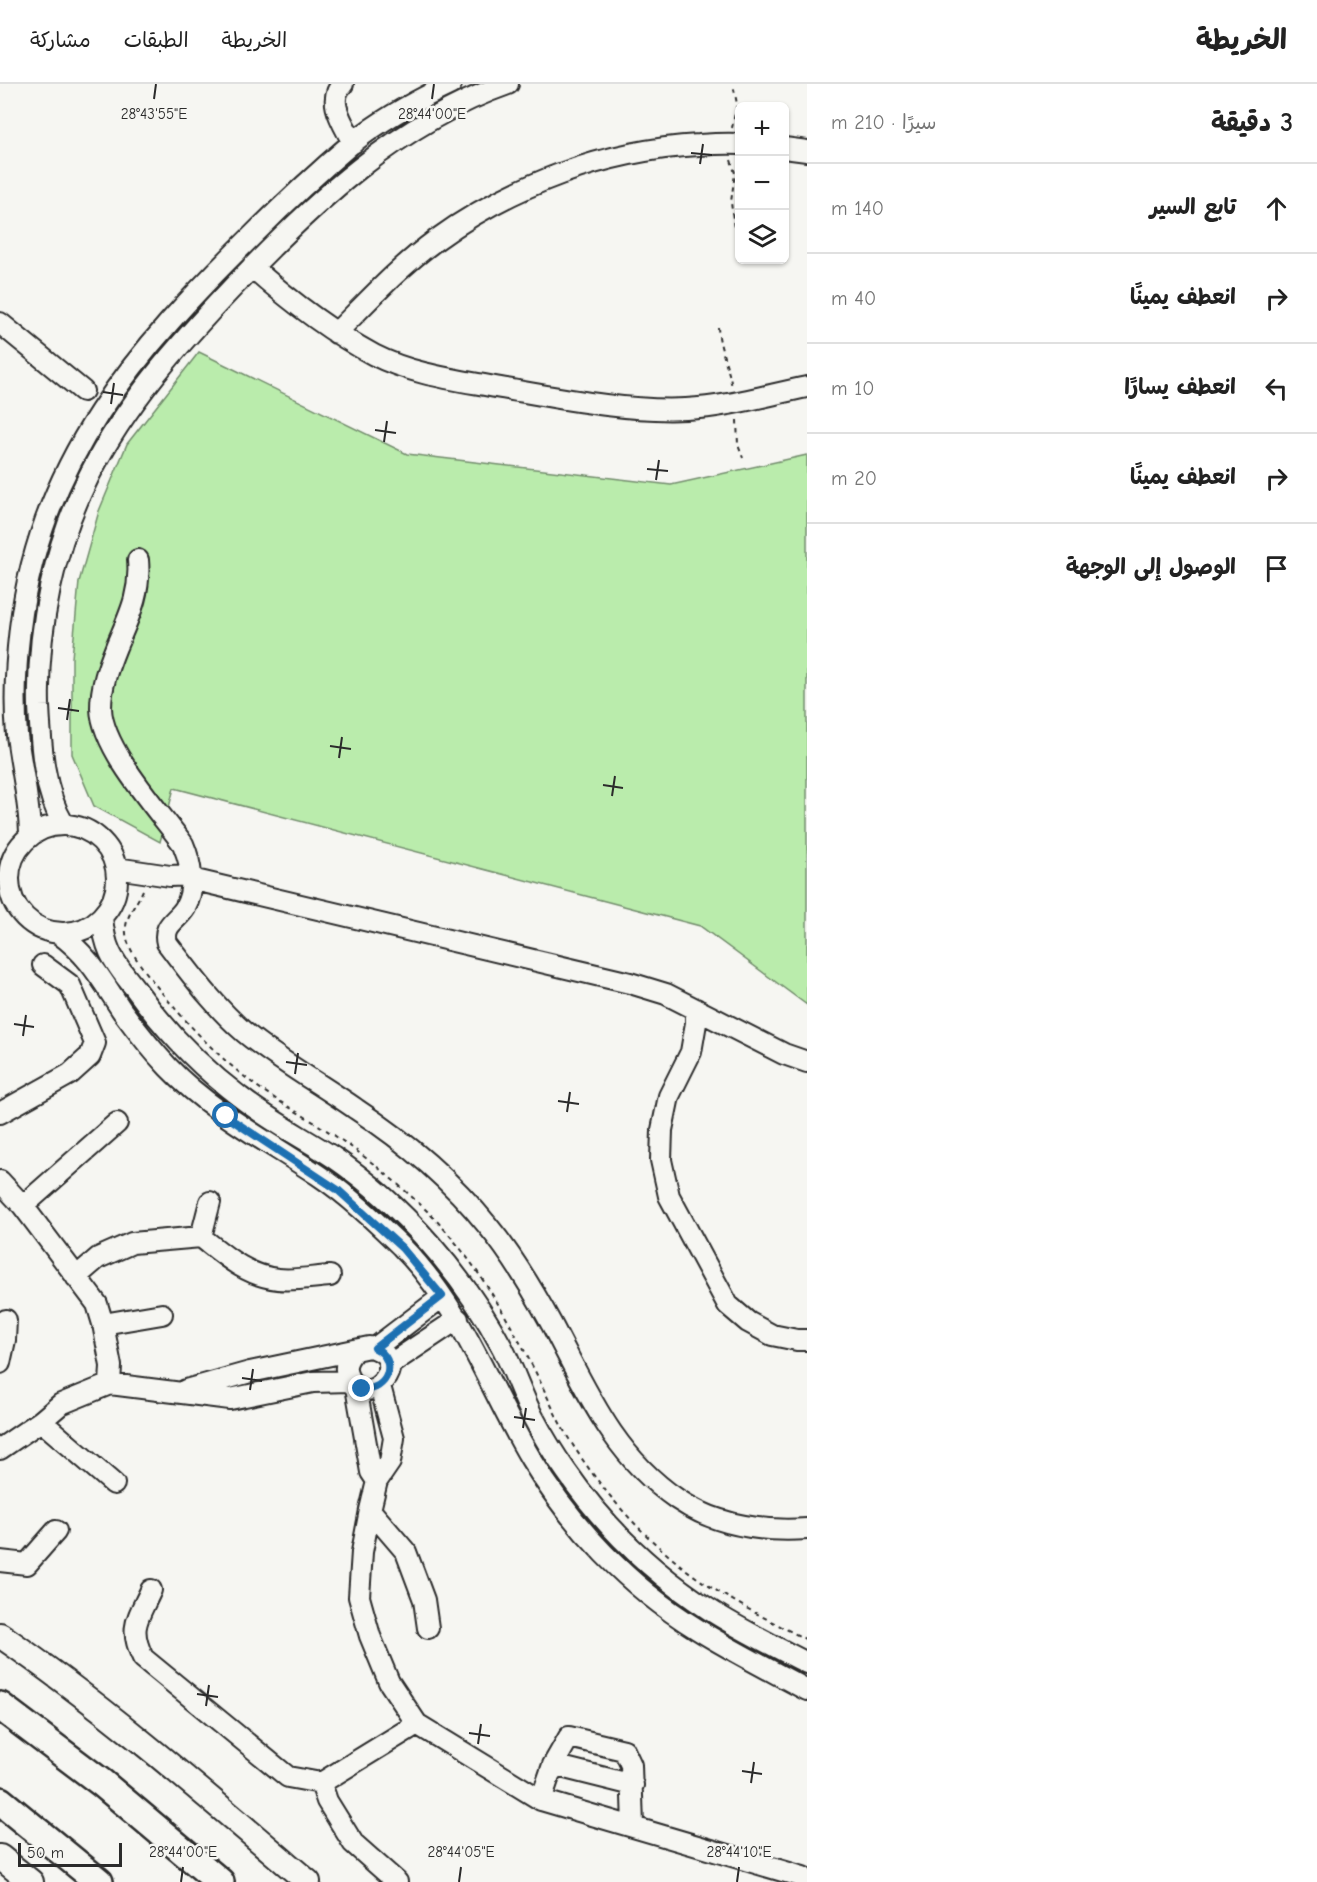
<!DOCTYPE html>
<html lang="ar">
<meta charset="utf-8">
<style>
:root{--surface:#fff;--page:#f2f2f2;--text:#222;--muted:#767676;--line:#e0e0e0}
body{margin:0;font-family:"Comic Neue","Playpen Sans Arabic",sans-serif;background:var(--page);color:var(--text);direction:rtl}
.controls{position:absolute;right:18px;top:18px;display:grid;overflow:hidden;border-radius:9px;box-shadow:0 2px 4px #0004}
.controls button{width:54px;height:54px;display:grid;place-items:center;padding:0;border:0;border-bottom:2px solid var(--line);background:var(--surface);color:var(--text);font:30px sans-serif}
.scale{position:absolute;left:18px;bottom:15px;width:104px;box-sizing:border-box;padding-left:6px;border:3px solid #2b2b2b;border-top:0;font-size:16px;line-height:21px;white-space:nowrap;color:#2b2b2b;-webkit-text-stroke:4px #f6f6f2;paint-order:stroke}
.stop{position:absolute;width:18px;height:18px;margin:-14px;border:4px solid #1f6fb2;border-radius:50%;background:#fff}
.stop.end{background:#1f6fb2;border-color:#fff;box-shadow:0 2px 6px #0008}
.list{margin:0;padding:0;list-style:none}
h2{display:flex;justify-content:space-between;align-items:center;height:78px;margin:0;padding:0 24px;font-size:26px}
h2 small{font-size:20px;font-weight:400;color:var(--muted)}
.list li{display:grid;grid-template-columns:39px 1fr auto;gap:18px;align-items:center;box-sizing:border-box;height:90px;padding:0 24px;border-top:2px solid var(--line)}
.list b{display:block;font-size:22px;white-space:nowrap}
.list em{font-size:20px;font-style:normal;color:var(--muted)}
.icon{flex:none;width:33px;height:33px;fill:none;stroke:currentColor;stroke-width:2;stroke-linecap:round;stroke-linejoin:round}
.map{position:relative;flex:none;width:807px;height:1798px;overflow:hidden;direction:ltr}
header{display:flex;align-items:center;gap:36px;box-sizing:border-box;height:84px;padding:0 30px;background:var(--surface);border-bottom:2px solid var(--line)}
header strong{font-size:28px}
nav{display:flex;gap:33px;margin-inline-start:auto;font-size:21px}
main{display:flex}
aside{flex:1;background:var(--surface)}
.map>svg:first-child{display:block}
.green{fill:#baecac;stroke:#728c6c;stroke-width:1.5}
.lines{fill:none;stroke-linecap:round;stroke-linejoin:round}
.minor-casing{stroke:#2b2b2b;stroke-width:24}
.major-casing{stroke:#2b2b2b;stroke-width:28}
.highway-casing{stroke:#2b2b2b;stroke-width:32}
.path{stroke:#2b2b2b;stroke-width:2;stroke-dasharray:4.5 4.5;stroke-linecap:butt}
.minor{stroke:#f6f6f2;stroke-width:20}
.major{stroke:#f6f6f2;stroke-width:24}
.highway{stroke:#f6f6f2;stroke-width:27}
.route{stroke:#1f6fb2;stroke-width:8}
.ticks{fill:none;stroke:#2b2b2b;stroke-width:2}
.ticks-label{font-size:15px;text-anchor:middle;fill:#2b2b2b;stroke:#f6f6f2;stroke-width:5;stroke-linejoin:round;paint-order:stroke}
</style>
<header>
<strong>الخريطة</strong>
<nav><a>الخريطة</a><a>الطبقات</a><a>مشاركة</a></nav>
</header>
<main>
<aside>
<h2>3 دقيقة<small>سيرًا · 210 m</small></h2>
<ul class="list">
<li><svg class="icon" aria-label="ahead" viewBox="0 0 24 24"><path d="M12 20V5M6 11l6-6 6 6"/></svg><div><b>تابع السير</b></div><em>140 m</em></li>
<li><svg class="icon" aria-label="right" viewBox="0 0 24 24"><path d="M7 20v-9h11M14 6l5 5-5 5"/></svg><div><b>انعطف يمينًا</b></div><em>40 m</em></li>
<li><svg class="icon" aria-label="left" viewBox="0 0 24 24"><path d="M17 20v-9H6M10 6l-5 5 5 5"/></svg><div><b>انعطف يسارًا</b></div><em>10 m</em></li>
<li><svg class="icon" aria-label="right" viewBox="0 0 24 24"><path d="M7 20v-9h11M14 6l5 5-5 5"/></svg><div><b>انعطف يمينًا</b></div><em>20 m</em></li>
<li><svg class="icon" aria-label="arrive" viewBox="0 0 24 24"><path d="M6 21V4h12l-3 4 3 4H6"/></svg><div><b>الوصول إلى الوجهة</b></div></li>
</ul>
</aside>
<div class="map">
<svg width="807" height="1798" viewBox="0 0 807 1798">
<rect width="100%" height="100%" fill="#f6f6f2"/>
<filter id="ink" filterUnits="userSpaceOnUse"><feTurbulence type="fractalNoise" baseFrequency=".0167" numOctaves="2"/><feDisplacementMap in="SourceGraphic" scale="12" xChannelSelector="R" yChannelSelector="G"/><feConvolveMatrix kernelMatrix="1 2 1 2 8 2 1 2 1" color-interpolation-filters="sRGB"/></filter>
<g filter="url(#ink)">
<path class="green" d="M199,268l208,102 264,31 136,-30v550l-107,-79 -526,-138 -14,54 -66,-36 -22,-52v-96l7,-76 20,-71 28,-67z"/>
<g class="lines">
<g class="minor-casing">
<path id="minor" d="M343,0c-18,16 2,42 10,59
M784,64l23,3
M252,183c38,34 77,64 122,88 39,20 85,25 127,33 58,10 127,24 185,21 42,-2 81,-14 121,-22
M0,239l83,68
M336,249c32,-32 63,-66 100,-93 76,-55 169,-90 263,-95 13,-1 27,-2 41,-1
M138,476c3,34 -9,56 -22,87 -8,20 -15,39 -15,61 1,41 57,102 82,136 8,19 13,44 2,64 -8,13 -23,17 -18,35 24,31 47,63 77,89 35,29 75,51 112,77 49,32 95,71 132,117 25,30 45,64 64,99 35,66 61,130 125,174 38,26 85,33 130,30
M64,741c-21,-35 -23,-79 -25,-119 -2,-78 15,-161 50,-230 37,-73 90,-132 146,-191 78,-82 164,-163 273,-201
M9 795a54 54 0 1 1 108 0a54 54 0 1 1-108 0Z
M30,752c0,-34 -9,-67 -13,-101 -3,-35 -1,-73 3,-107 20,-168 117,-279 232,-392 32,-32 65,-63 99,-92 30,-24 66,-44 100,-60
M116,784l54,8 21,-1
M191,795l439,104 36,11 118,60 23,8
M102,833c1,12 3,24 8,35 6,13 15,24 24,35 30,42 65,79 106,110 29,23 62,40 93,60 70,48 131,118 170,192 11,22 19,46 30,68 10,19 21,37 33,54 38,55 88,103 144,139 31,20 64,36 97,53
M58,849c32,23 44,48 65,79 14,19 29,38 45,55 43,45 99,74 150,108 30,20 57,46 83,71 63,64 86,139 130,213 41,68 98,128 166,170 35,22 73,41 110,61
M696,925v14l-5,29 -22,44 -7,34 -1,30 8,36 59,109 20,17 24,13 25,5h10
M0,1029l70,-39 20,-18 5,-13 -25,-58 -27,-20
M0,1097l23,25 74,98 6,20 8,42 -1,18
M23,1122l94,-83
M201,1153c24,19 46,39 77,42 17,2 36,-2 52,-3
M76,1193l22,-19 34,-15 69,-6 9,-35
M103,1240l59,-10
M375,1264l67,-51
M0,1279l5,-23 1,-20
M389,1281l69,-46
M380,1302l14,52 -4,24 -13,19 -7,29 -8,42 -3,45 11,39 19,46 28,42 124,76 262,77
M356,1303l15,85 6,9
M186,1306l64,-18 119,-25c48,10 -2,69 -21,30 -5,-10 -1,-18 6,-26
M41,1337l73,63
M0,1365l41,-28 20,-17 49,-20 120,15 83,-17 37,-1
M370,1426l36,42 18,48 4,28
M0,1477l27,3 29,-33
M151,1506c-13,29 -23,37 -8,68l145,119 33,6 96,-59
M553,1681l80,20
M321,1699l6,18 26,42 44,39
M541,1716l12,-35 16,-28 55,13 7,15 2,61"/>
</g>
<g class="major-casing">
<path id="major" d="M0,1551c109,75 208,162 308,247
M0,1773l31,25"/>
</g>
<g class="highway-casing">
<path id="highway" d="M0,1622l102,77 118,99
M0,1717l99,81"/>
</g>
<path class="path" d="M732,44l5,-24 -4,-20
M731,76l4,13 -4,29 3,26
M718,243c1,22 11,40 14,61
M737,336l1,25 5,13
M143,806c-6,14 -19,27 -17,43 1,17 18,36 28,50 32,40 66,77 108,107 25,17 52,31 76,48 27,18 51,38 74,59 55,48 91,112 124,176 10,20 19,42 30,61 35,58 84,112 140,150 32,21 67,38 101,56"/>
<use href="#minor" class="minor"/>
<use href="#major" class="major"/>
<use href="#highway" class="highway"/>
</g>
</g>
<g class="lines" filter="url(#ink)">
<path class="route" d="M226,1032l112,74 64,58 40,48 -67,52c24,12 13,44 -13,41"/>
</g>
<path class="ticks" d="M154,15l2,-15M432,15l2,-15M691,69l21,2M700,80l3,-20M103,308l20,3M111,320l3,-21M375,346l21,3M384,358l3,-21M647,385l21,2M656,396l3,-20M58,624l21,3M67,636l3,-21M330,662l21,3M339,674l3,-21M603,701l20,3M612,712l3,-20M14,940l20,3M23,952l3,-21M286,978l21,3M295,990l3,-21M558,1017l21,3M567,1028l3,-20M242,1294l20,3M250,1306l3,-21M514,1333l21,3M523,1344l3,-20M197,1610l21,3M206,1622l3,-21M469,1649l21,3M478,1660l3,-20M742,1687l20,3M751,1699l3,-21M181,1798l2,-15M459,1798l2,-15M737,1798l2,-15"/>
<g class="ticks-label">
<text x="154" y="35">28°43'55"E</text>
<text x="432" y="35">28°44'00"E</text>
<text x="183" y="1773">28°44'00"E</text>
<text x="461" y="1773">28°44'05"E</text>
<text x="739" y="1773">28°44'10"E</text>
</g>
</svg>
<div class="controls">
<button>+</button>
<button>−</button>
<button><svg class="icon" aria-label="layers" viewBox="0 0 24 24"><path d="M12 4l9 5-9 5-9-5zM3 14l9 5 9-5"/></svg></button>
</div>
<div class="scale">50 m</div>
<div class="stop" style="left:226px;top:1032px"></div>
<div class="stop end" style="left:362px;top:1305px"></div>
</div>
</main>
